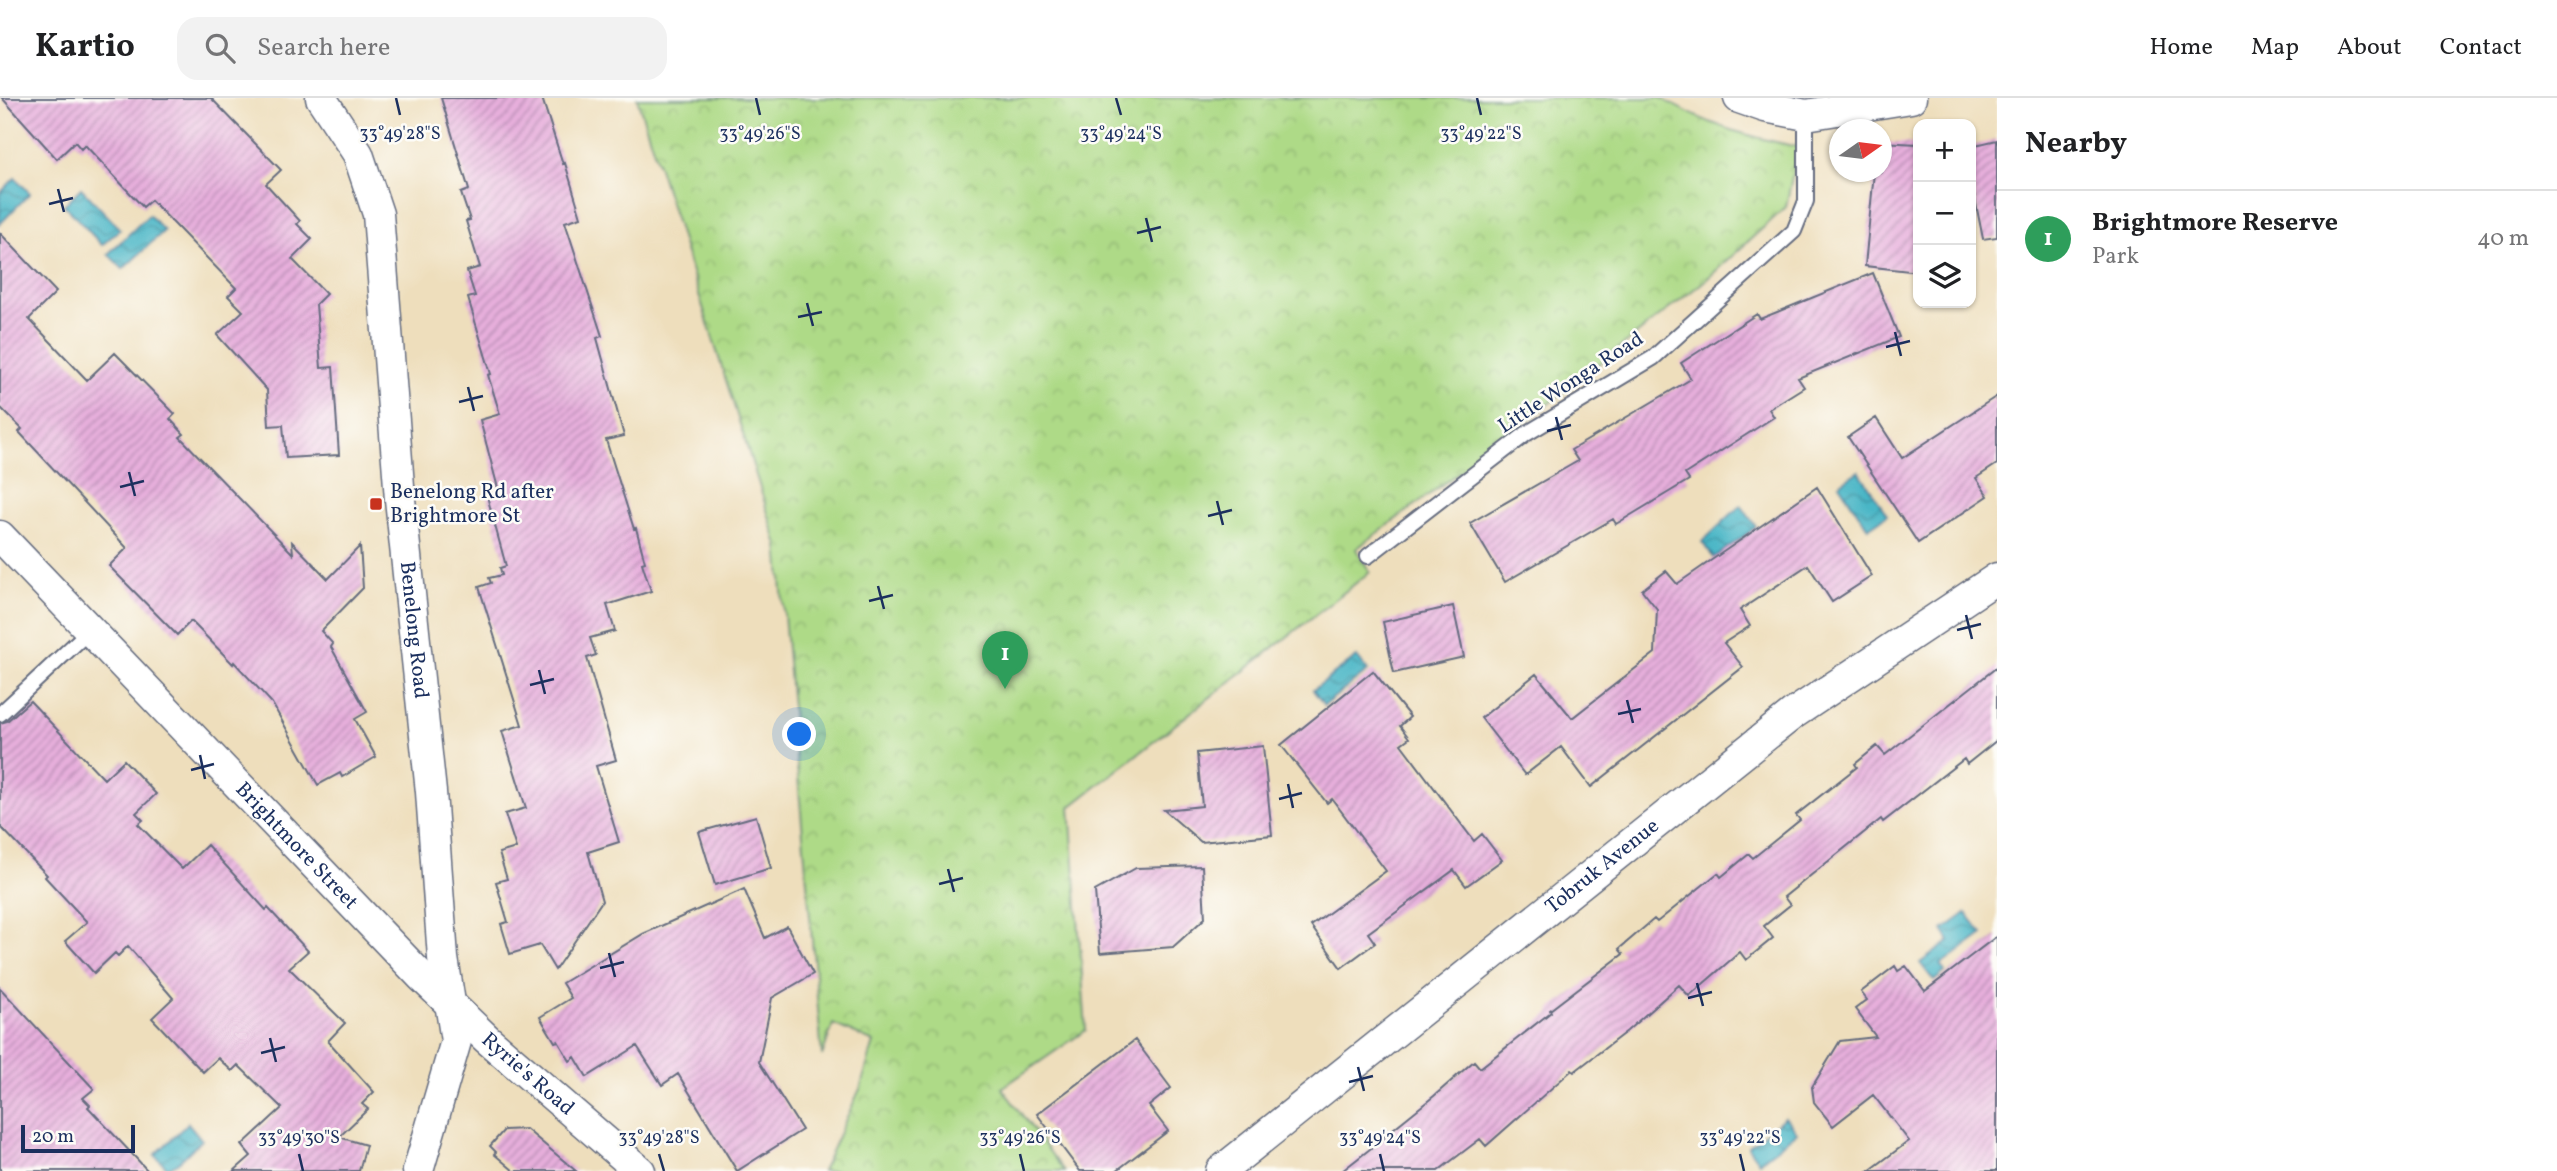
<!DOCTYPE html>
<meta charset="utf-8">
<style>
:root{--surface:#fff;--page:#f2f2f2;--text:#202124;--muted:#757577;--line:#e0e0e0;--accent:#2563eb}
body{margin:0;font-family:Vollkorn,serif;background:var(--page);color:var(--text)}
.controls{position:absolute;right:21px;top:21px;display:grid;overflow:hidden;border-radius:14px;box-shadow:0 2px 5px #0004}
.controls button{width:63px;height:63px;display:grid;place-items:center;padding:0;border:0;border-bottom:2px solid var(--line);background:var(--surface);color:var(--text);font:35px sans-serif}
.compass{position:absolute;left:1829px;top:21px;width:63px;height:63px;border-radius:50%;background:var(--surface);box-shadow:0 2px 5px #0004;rotate:76deg}
.scale{position:absolute;left:21px;bottom:18px;width:114px;box-sizing:border-box;padding-left:7px;border:4px solid #1b2f5e;border-top:0;font-size:19px;line-height:24px;white-space:nowrap;color:#1b2f5e;-webkit-text-stroke:5px #fdfcf7;paint-order:stroke}
.you{position:absolute;left:800px;top:637px;width:24px;height:24px;margin:-18px;border:5px solid #fff;border-radius:50%;background:#1a73e8;box-shadow:0 0 0 10px #1a73e833}
.badge{display:grid;place-items:center;width:46px;height:46px;border-radius:50%;background:var(--accent);color:#fff;font-size:23px;font-weight:700}
.pin{position:absolute;translate:-50% -58px;filter:drop-shadow(0 2px 4px #0008)}
.pin::after{content:'';position:absolute;top:37px;width:24px;height:21px;background:inherit;clip-path:polygon(0 0,100% 0,50% 100%)}
.list{margin:0;padding:0;list-style:none}
h2{display:flex;justify-content:space-between;align-items:center;height:91px;margin:0;padding:0 28px;font-size:30px}
h2 small{font-size:23px;font-weight:400;color:var(--muted)}
.list li{display:grid;grid-template-columns:46px 1fr auto;gap:21px;align-items:center;box-sizing:border-box;height:98px;padding:0 28px;border-top:2px solid var(--line)}
.list b{display:block;font-size:26px;white-space:nowrap}
.list p{margin:0;font-size:23px;white-space:nowrap;color:var(--muted)}
.list em{font-size:23px;font-style:normal;color:var(--muted)}
.icon{flex:none;width:38px;height:38px;fill:none;stroke:currentColor;stroke-width:2;stroke-linecap:round;stroke-linejoin:round}
.map{position:relative;flex:none;width:1997px;height:1073px;overflow:hidden}
header{display:flex;align-items:center;gap:42px;box-sizing:border-box;height:98px;padding:0 35px;background:var(--surface);border-bottom:2px solid var(--line)}
header strong{font-size:33px}
nav{display:flex;gap:38px;margin-inline-start:auto;font-size:24px}
.search{width:490px;height:63px;background:var(--page);display:flex;align-items:center;gap:18px;box-sizing:border-box;padding:0 24px;border-radius:21px;color:var(--muted);font-size:26px}
main{display:flex}
aside{flex:1;background:var(--surface)}
.map>svg:first-child{display:block}
.park{fill:url(#park-crowns);stroke:#648472;stroke-width:2}
.water{fill:url(#water-waves);stroke:#327292;stroke-width:2}
.building{fill:url(#building-hatch)}
.lines{fill:none;stroke-linecap:round;stroke-linejoin:round}
.lane-casing{stroke:#656c7f;stroke-width:18}
.street-casing{stroke:#656c7f;stroke-width:33}
.lane{stroke:#fff;stroke-width:14}
.street{stroke:#fff;stroke-width:30}
.ticks{fill:none;stroke:#1b2f5e;stroke-width:2.5}
.poi-dot{fill:#c8321e;stroke:#fdfcf7;stroke-width:2.5}
.labels{text-anchor:middle;dominant-baseline:central;stroke-width:5;stroke-linejoin:round;paint-order:stroke}
.street-label{font-size:21px;fill:#1b2f5e;stroke:#fdfcf7}
.poi-label{font-size:21px;fill:#1b2f5e;stroke:#fdfcf7;text-anchor:start}
.ticks-label{font-size:18px;text-anchor:middle;fill:#1b2f5e;stroke:#fdfcf7;stroke-width:5;stroke-linejoin:round;paint-order:stroke}
</style>
<header>
<strong>Kartio</strong>
<div class="search"><svg class="icon" aria-label="search" viewBox="0 0 24 24"><circle cx="10" cy="10" r="6"/><path d="M15 15l6 6"/></svg>Search here</div>
<nav><a>Home</a><a>Map</a><a>About</a><a>Contact</a></nav>
</header>
<main>
<div class="map">
<svg width="1997" height="1073" viewBox="0 0 1997 1073">
<defs>
<pattern id="park-crowns" width="20" height="18" patternUnits="userSpaceOnUse" patternTransform="scale(1.75)"><rect width="20" height="18" fill="#aeda87"/><path d="M2 6a3 3 0 1 1 6 0M12 15a3 3 0 1 1 6 0" fill="none" stroke="#95bb77"/></pattern>
<pattern id="water-waves" width="16" height="10" patternUnits="userSpaceOnUse" patternTransform="scale(1.75)"><rect width="16" height="10" fill="#4ab6c6"/><path d="M0 5q4-4 8 0t8 0" fill="none" stroke="#3d94a4"/></pattern>
<pattern id="building-hatch" width="6" height="6" patternUnits="userSpaceOnUse" patternTransform="scale(1.75)"><rect width="6" height="6" fill="#e7afdc"/><path d="M-1 1l2-2M0 6l6-6M5 7l2-2" fill="none" stroke="#ba8fb6"/></pattern>
</defs>
<rect width="100%" height="100%" fill="#fdfcf7"/>
<filter id="ink" filterUnits="userSpaceOnUse"><feTurbulence type="fractalNoise" baseFrequency=".0143" numOctaves="2"/><feDisplacementMap in="SourceGraphic" scale="14" xChannelSelector="R" yChannelSelector="G"/><feConvolveMatrix kernelMatrix="1 2 1 2 8 2 1 2 1" color-interpolation-filters="sRGB"/></filter>
<filter id="wash" filterUnits="userSpaceOnUse"><feTurbulence type="fractalNoise" baseFrequency=".00686" numOctaves="4" result="noise"/><feDisplacementMap in="SourceGraphic" scale="28" xChannelSelector="R" yChannelSelector="G"/><feGaussianBlur stdDeviation="1.57" result="paint"/><feColorMatrix in="noise" values="0 0 0 0 0 0 0 0 0 0 0 0 0 0 0 0 0 1.4 0 .05"/><feComposite in="paint" operator="in"/></filter>
<g filter="url(#wash)">
<rect width="100%" height="100%" fill="#eedebc"/>
<path class="park" d="M637,0h1024c46,27 85,38 137,49l-12,60 -79,72 -197,155 -154,115 14,23 -300,235 16,223 -84,58 62,83h-242l38,-82 14,-47 -41,-18 -11,32 -44,-511z"/>
<path class="water" d="M15,80l15,15 -30,31v-31z
M81,90l39,41 -18,16 -38,-40z
M149,117l15,16 -41,38 -15,-15z
M1859,373l28,44 -19,13 -29,-44z
M1741,407l15,22 -42,31 -12,-16z
M1357,559l11,14 -44,34 -11,-15z
M1966,815l17,21 -42,31 4,7 -11,9 -14,-18 30,-22 -7,-11z
M1785,1019l12,15 -38,30 -11,-15z
M188,1025l14,17c-11,8 -22,25 -35,28l-12,-13z"/>
<g id="blocks">
<path class="building" d="M2,0h209l70,72 -15,14 34,37 -3,3 15,15 -20,20 34,35 -10,10 5,64 12,-1 6,88 -53,3 -3,-33 -14,1 -2,-36 -50,-55 26,-24 -15,-15 8,-8 -85,-88 -8,7 -58,-62 -4,4 -6,-7 -18,17z
M441,0h101l21,66 2,-1 16,54 -16,5 37,114 -5,2 27,98 -18,4 28,89 2,-1 9,34 -3,1 9,28 -44,14 8,26 -25,7 6,17 -9,3 29,102 -20,6 23,76 -31,10 14,49 -47,69 -15,-25 -30,9 -9,-30 7,-2 -12,-40 11,-3 -8,-26 17,-5 -11,-34 21,-6 -24,-77 20,-6 -43,-138 12,-4 -2,-5 13,-3 -2,-7 6,-2 -19,-70 12,-4 -19,-72 20,-6 -12,-39 3,-1 -23,-76 7,-2 -8,-25 13,-4 -14,-46 4,-1 -9,-27 8,-3z
M1997,42v97l-14,2 -12,-60v-33z
M1881,44l37,2v128l-53,-6 9,-94h7z
M0,135l56,59 -27,27 58,61 28,-27 60,61 -5,5 14,15 -4,3 113,117 -1,-12 36,37 32,-33 3,42 -42,43 12,13 -2,3 36,65 -12,7 21,38 -34,20 -2,-4 -22,12 -46,-82 -38,-41 -1,2 -42,-43 -14,14 -68,-69 18,-18 -108,-116 3,-3 -22,-22z
M1873,175l26,64 -101,41 6,9 -35,22 5,8 -89,57 4,6 -73,44 -3,-5 -108,63 -35,-59 108,-62 -7,-11 120,-71 -10,-16 76,-49 3,5z
M1997,298v68l-21,14 12,18 -70,47 -70,-106 28,-19 26,40z
M1817,389l55,89 -40,26 -24,-37 -68,45 10,16 -26,17 19,24 -152,120 -30,-40 -36,28 -44,-57 55,-44 36,44 83,-65 2,-44 -15,-19 24,-19 11,13z
M1453,508l11,51 -70,16 -11,-51z
M1997,569v73l-30,24 -3,-5 -81,63 -2,-3 -97,78 6,8 -26,21 9,12 -27,22 -6,-8 -51,44 -10,-11 -52,46 -53,41 -2,-2 -86,76 -6,-7 -42,32h-96l42,-33 -1,-1 51,-41 40,-35 6,7 71,-56 -1,-2 73,-56 -4,-5 35,-30 3,3 61,-49 3,4 28,-23 4,4 47,-38 -4,-5 61,-48 -2,-3 22,-18 8,9z
M1373,573l37,46 -10,9 9,12 -8,6 73,97 8,-7 20,26 -36,26 -12,-16 -86,63 7,10 -34,25 -30,-42 75,-55 -54,-72 -5,4 -46,-58z
M30,603l74,78 20,-19 32,34 -20,19 7,7 -5,4 44,45 25,-24 59,65 2,-2 40,43 -19,17 56,55 -17,18 46,51 -12,12 6,5 -29,28 27,8 -7,26h-125l17,-15 -9,-11 40,-37 -44,-43 -6,6 -14,-13 -15,14 -51,-54 21,-20 -45,-52 -10,10 -3,-3 -21,20 -29,-32 22,-19 -42,-45 2,-2 -47,-49v-103l7,-2z
M1263,648l9,89 -71,7 -37,-32 38,-4 -5,-53z
M756,718l15,52 -56,17 -16,-53z
M1202,768l3,52 -32,29 -73,6 -5,-62 41,-23z
M744,791l21,49 22,-12 26,48 -41,24 -13,64 43,68 -65,41 -59,-97 -16,11 -25,-39 -50,31 -12,-20 -5,4 -12,-20 -3,1 -15,-25 31,-19 -9,-15 81,-49z
M1997,838v235h-128l40,-30 -36,-46 -40,31 -19,-24 -2,-15 28,-46 36,-4 -21,-28 12,-9 -6,-8 34,-26 3,5 8,-5 19,25z
M0,890l94,101 -11,9 7,7 -2,2 60,64h-148z
M1135,942l36,48 -22,18 19,25 -52,40h-36l-43,-57z
M526,1031l50,42h-62l-20,-17 2,-2 -6,-6 14,-16z"/>
</g>
</g>
<g filter="url(#ink)">
<use href="#blocks" fill-opacity="0" stroke="#656c7f" stroke-width="2"/>
<g class="lines">
<g class="lane-casing">
<path id="lane" d="M1368,458l158,-122 127,-76 141,-127 12,-30v-86
M0,616l89,-83"/>
</g>
<g class="street-casing">
<g id="street">
<path id="s1" d="M321,0l37,56 20,60 22,285 31,293 12,166 13,83 -38,130"/>
<path d="M1739,0l26,9 41,8 105,-17"/>
<path id="s2" d="M0,438l422,441 65,62 153,132"/>
<path id="s3" d="M1221,1073l572,-457 204,-136"/>
</g>
</g>
<use href="#lane" class="lane"/>
<use href="#street" class="street"/>
</g>
</g>
<path class="ticks" d="M396,0l4,17M756,0l4,17M1116,0l5,17M1477,0l4,17M58,91l6,23M49,106l24,-6M1146,120l6,24M1137,135l24,-6M807,205l6,23M798,219l24,-5M1895,234l6,24M1886,249l24,-6M468,289l6,24M459,304l24,-6M1556,319l6,23M1547,333l24,-6M129,374l6,24M120,389l24,-6M1217,403l6,24M1208,418l24,-6M878,488l6,23M869,503l24,-6M1966,517l6,24M1957,532l24,-6M539,572l6,24M530,587l24,-6M1627,602l6,23M1618,616l23,-5M200,657l5,24M191,672l23,-6M1288,686l5,24M1279,701l23,-6M948,771l6,23M939,786l24,-6M609,855l6,24M600,870l24,-6M1697,885l6,23M1688,900l24,-6M270,940l6,24M261,955l24,-6M1358,969l6,24M1349,984l24,-6M299,1056l4,17M659,1056l5,17M1020,1056l4,17M1380,1056l4,17M1740,1056l4,17"/>
<rect class="poi-dot" x="369" y="399" width="14" height="14" rx="3.5"/>
<g class="labels">
<g class="street-label">
<text transform="translate(1571 285) rotate(-33)">Little Wonga Road</text>
<text stroke="none"><textPath href="#s1" startOffset="548">Benelong Road</textPath></text>
<text stroke="none"><textPath href="#s2" startOffset="429">Brightmore Street</textPath></text>
<text stroke="none"><textPath href="#s3" startOffset="488">Tobruk Avenue</textPath></text>
<text stroke="none"><textPath href="#s2" startOffset="754">Ryrie's Road</textPath></text>
</g>
<g class="poi-label">
<text x="390" y="394">Benelong Rd after<tspan x="390" dy="24">Brightmore St</tspan></text>
</g>
</g>
<g class="ticks-label">
<text x="400" y="41">33°49'28"S</text>
<text x="760" y="41">33°49'26"S</text>
<text x="1481" y="41">33°49'22"S</text>
<text x="1121" y="41">33°49'24"S</text>
<text x="299" y="1045">33°49'30"S</text>
<text x="659" y="1045">33°49'28"S</text>
<text x="1020" y="1045">33°49'26"S</text>
<text x="1380" y="1045">33°49'24"S</text>
<text x="1740" y="1045">33°49'22"S</text>
</g>
</svg>
<div class="controls">
<button>+</button>
<button>−</button>
<button><svg class="icon" aria-label="layers" viewBox="0 0 24 24"><path d="M12 4l9 5-9 5-9-5zM3 14l9 5 9-5"/></svg></button>
</div>
<svg class="compass" viewBox="-18 -18 36 36"><path d="M0-13l5 13h-10z" fill="#e53935"/><path d="M0 13l5-13h-10z" fill="#757577"/></svg>
<div class="scale">20 m</div>
<div class="you"></div>
<div class="pin badge" style="left:1005px;top:591px;background:#2e9e5b">1</div>
</div>
<aside>
<h2>Nearby<small></small></h2>
<ul class="list">
<li><span class="badge" style="background:#2e9e5b">1</span><div><b>Brightmore Reserve</b><p>Park</p></div><em>40 m</em></li>
</ul>
</aside>
</main>
